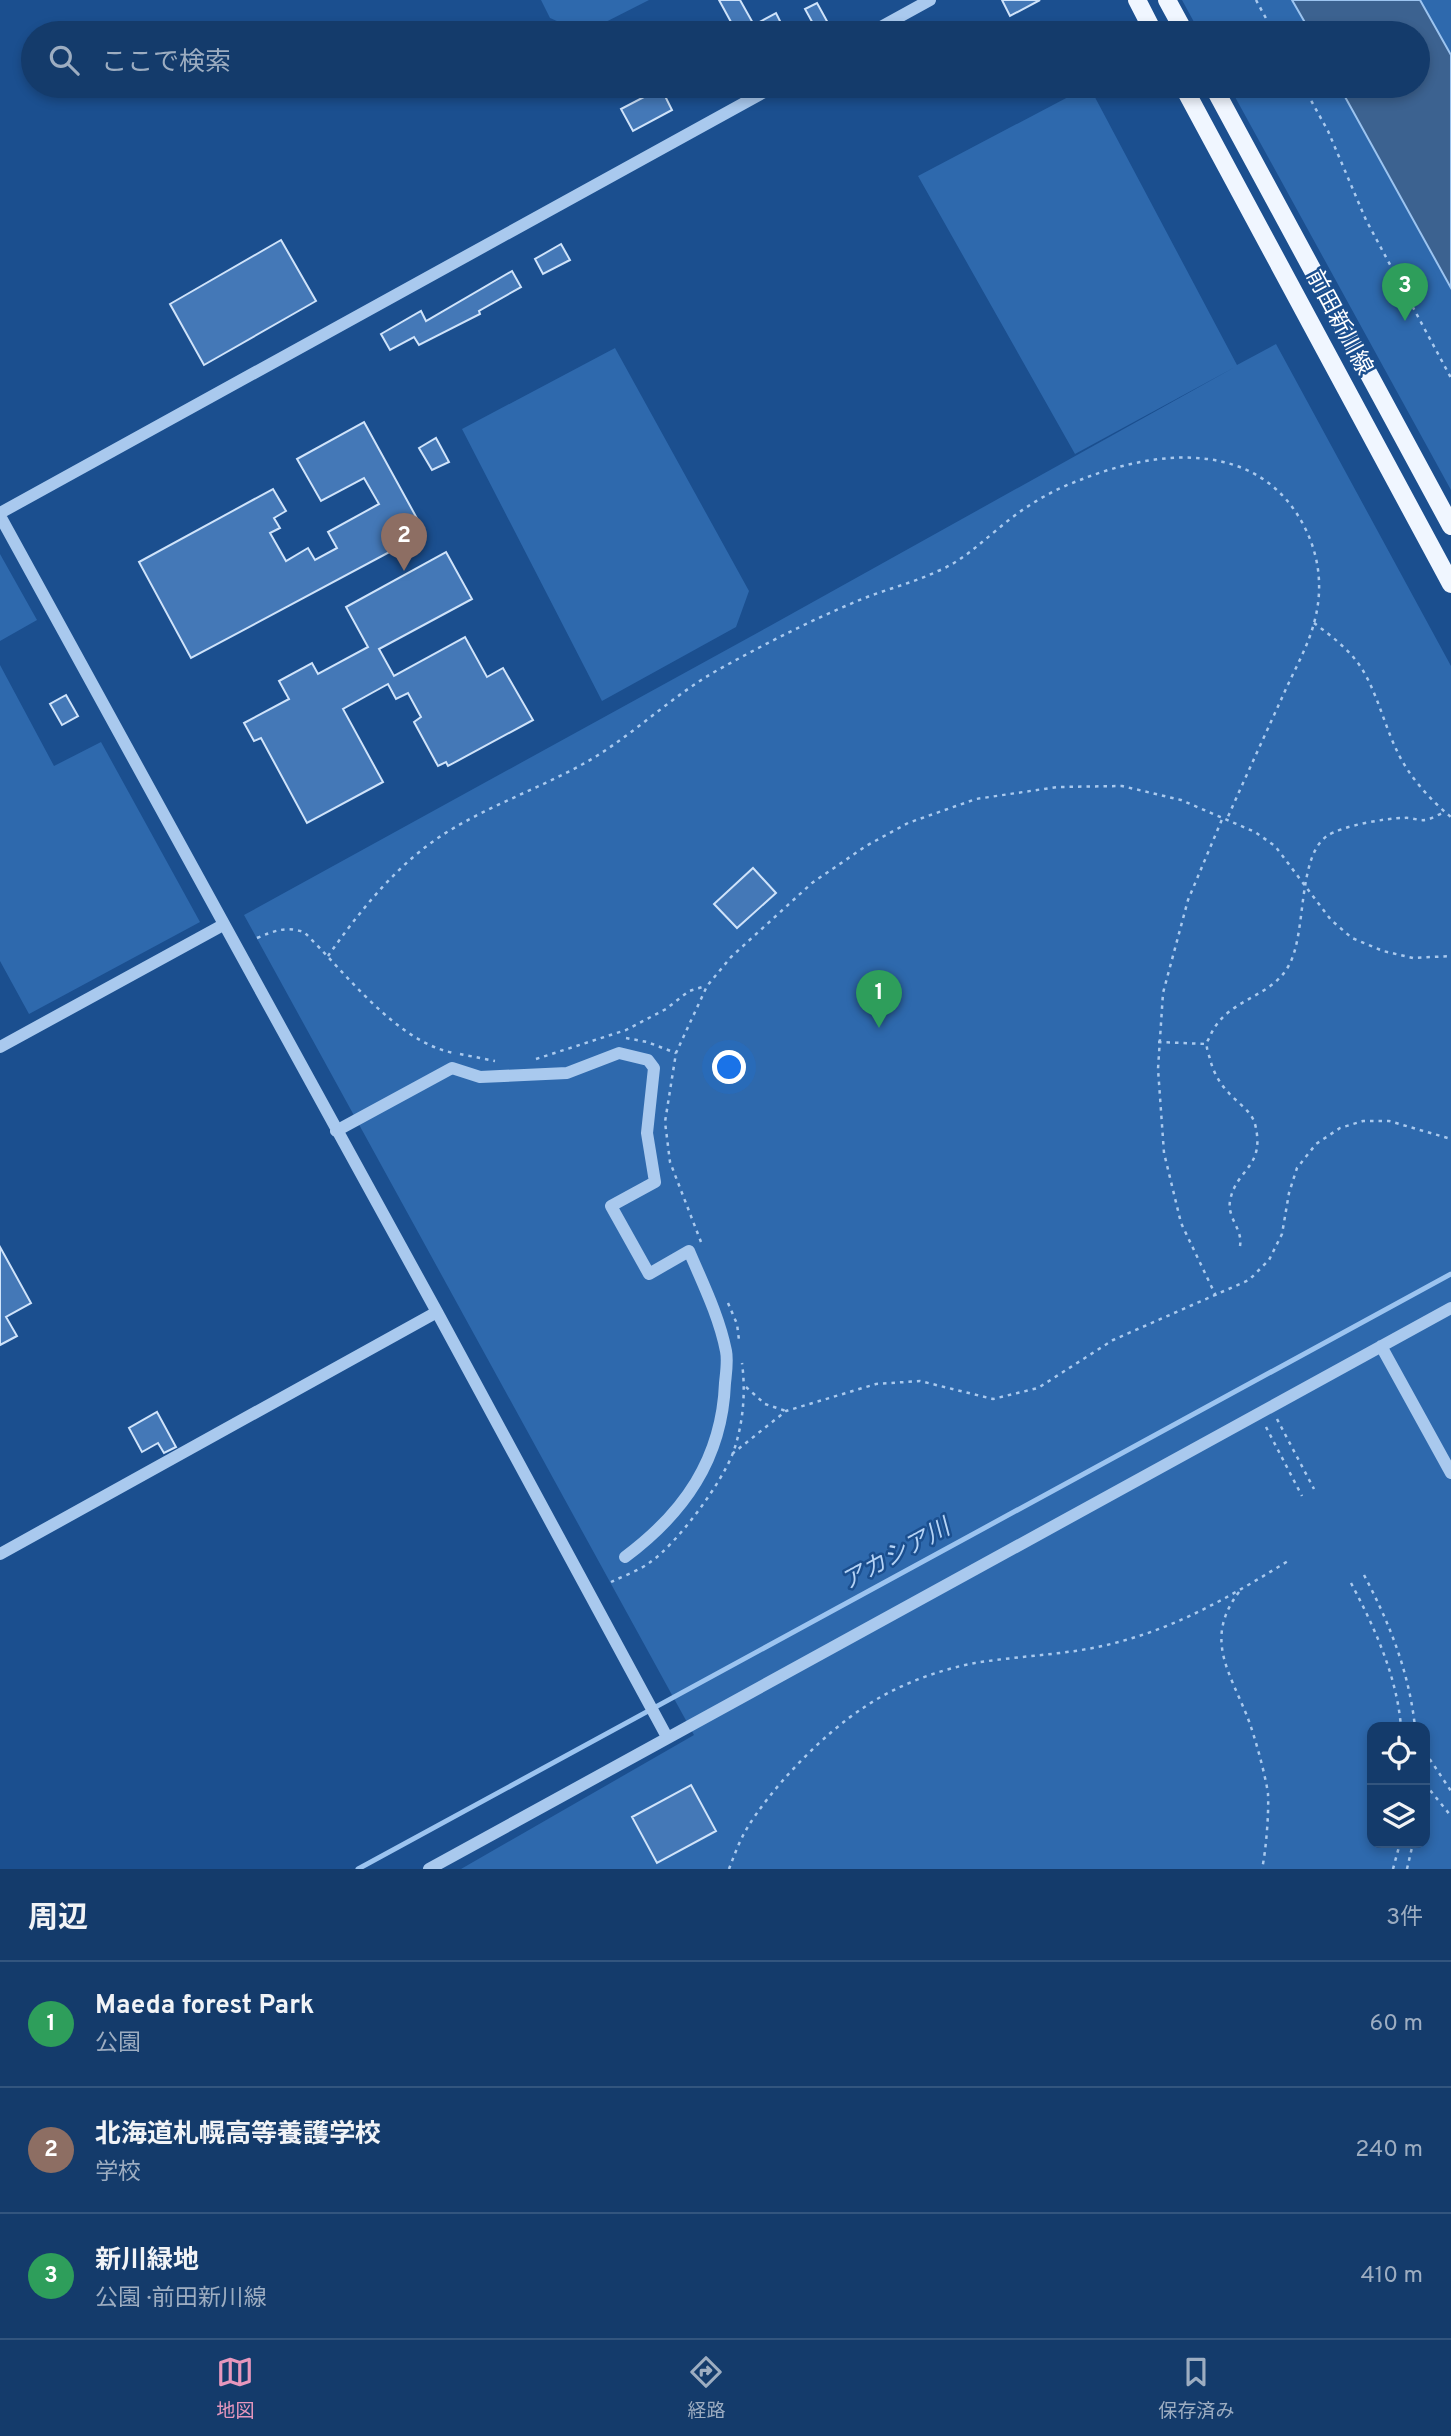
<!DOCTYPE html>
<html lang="ja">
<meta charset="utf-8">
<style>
:root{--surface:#143b6b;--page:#1d4271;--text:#f1f3f6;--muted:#9dadc1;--line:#33557e;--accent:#e797bd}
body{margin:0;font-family:Overpass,"Noto Sans JP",sans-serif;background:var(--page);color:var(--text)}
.controls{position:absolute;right:21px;bottom:21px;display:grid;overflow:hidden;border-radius:14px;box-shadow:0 4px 10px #0003}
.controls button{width:63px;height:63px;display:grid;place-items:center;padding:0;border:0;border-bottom:2px solid var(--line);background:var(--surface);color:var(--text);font:35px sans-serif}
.you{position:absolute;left:730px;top:1068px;width:24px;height:24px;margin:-18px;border:5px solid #fff;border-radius:50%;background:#1a73e8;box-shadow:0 0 0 10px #1a73e833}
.badge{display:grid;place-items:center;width:46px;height:46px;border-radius:50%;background:var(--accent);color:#fff;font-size:23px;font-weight:700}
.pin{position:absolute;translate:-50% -58px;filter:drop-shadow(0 2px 4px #0008)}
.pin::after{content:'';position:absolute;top:37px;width:24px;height:21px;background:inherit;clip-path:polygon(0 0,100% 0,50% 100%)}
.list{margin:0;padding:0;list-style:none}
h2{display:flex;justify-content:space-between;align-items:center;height:91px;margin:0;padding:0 28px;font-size:30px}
h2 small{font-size:23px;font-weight:400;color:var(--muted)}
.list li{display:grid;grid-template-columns:46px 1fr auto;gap:21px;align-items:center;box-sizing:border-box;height:126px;padding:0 28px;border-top:2px solid var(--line)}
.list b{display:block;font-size:26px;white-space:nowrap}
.list p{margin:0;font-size:23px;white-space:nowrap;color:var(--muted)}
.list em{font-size:23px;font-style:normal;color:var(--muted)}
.icon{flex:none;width:38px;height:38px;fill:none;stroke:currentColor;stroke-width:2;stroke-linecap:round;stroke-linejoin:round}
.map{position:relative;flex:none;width:1451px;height:1869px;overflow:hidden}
.search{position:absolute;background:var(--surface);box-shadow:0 4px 10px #0003;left:21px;right:21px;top:21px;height:77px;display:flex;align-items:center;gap:18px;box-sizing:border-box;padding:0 24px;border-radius:38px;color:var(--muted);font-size:26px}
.sheet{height:469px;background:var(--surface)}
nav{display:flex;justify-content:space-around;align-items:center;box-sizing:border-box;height:98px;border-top:2px solid var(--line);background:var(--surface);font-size:19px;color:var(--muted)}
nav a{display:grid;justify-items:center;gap:4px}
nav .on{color:var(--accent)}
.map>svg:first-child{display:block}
.green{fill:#2e69ad;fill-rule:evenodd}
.water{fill:#3c6290;stroke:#9cc4f0;stroke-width:2}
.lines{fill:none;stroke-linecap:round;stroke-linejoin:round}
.stream{stroke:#9cc4f0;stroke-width:5}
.building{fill:#4478b7;stroke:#cfe3fa;stroke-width:2}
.path{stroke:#a9c9ee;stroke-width:2.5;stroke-dasharray:3.5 5;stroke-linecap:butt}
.minor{stroke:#a9c9ee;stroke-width:12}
.major{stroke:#f0f6ff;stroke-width:18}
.labels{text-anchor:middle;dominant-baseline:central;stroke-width:5;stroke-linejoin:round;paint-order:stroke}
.street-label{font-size:23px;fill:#fff;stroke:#1b4f8f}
.water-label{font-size:24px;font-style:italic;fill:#b5d3f5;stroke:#1b4f8f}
</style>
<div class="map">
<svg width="1451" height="1869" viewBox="0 0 1451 1869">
<rect width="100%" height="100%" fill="#1b4f8f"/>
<path class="green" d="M541,0h108l-65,33 -34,-15z
M1182,0h269v490l-222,-404h189v-53h-218z
M1089,86l148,279 39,-21 175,322v1203h-990l233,-134 -450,-820 524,-288 467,-260 -160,87 -157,-278zM1372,1727h53v116h-53z
M615,348l134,243 -13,36 -134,74 -140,-272z
M0,554l37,66 -37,21z
M0,665l54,101 47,-24 99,180 -171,92 -29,-53z"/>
<path class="water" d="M1292,0h128l31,55v233l-112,-202h79v-53h-107z"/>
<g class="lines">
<path class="stream" d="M358,1869l1093,-595"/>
</g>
<path class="building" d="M719,0h21l14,25 22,-12 10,20h-49z
M1002,0h38l-30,16z
M817,3l11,20 -12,6 -11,-20z
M661,88l11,22 -39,21 -12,-22z
M281,240l35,61 -112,64 -34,-61z
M561,244l9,16 -27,14 -8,-15z
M512,271l9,16 -42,24 1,3 -61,31 -5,-8 -24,13 -9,-16 40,-23 5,10z
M364,422l61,111 -234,125 -52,-96 134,-73 13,22 -12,7 6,10 -10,5 16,28 22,-13 7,12 22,-12 -9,-16 51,-28 -15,-26 -43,23 -24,-42z
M436,438l13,24 -17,8 -13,-22z
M446,552l26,47 -93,50 15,27 71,-39 22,40 16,-9 30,52 -85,46 -2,-4 -8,4 -24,-44 7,-5 -13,-24 -12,6 -8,-15 -45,25 40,73 -76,41 -46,-85 -7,3 -10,-18 45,-24 -10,-18 33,-18 6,11 50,-27 -22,-40z
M66,695l12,21 -16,9 -12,-21z
M753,868l23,25 -39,35 -23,-24z
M0,1247l31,56 -25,14 11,19 -17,9z
M157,1412l19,35 -12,6 -6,-10 -16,9 -13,-24z
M691,1785l25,46 -59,32 -25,-46z"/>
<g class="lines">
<path class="path" d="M1256,0l18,33
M1303,86l25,45 38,89 85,158
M1314,623c16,12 32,24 44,40 18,25 25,59 39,88 11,24 33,49 54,66
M257,938c17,-7 28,-12 47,-6 42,41 92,110 150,121
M328,956c31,-44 70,-93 116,-122 44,-28 94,-45 139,-70 47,-26 86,-66 133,-93 45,-25 91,-49 139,-69 27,-12 56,-18 83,-31 24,-10 40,-26 60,-42 24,-21 52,-38 82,-49 80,-32 182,-41 226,50 14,29 17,61 8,93 -6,23 -19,46 -29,68 -19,42 -39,85 -58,128
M626,1038l21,4 29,11
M1158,1042l49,2
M460,1054l35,7
M536,1059l90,-29 40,-21 23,-18 17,-5
M701,1242l-31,-80 -5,-40 11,-69 31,-67 24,-29 81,-74 54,-37 42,-23 68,-24 81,-12 65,-1 59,14 74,32 20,14 56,74 21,18 31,13 30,7 38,-2
M1240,1246c3,-17 -13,-28 -10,-45 6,-33 36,-33 25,-77 -4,-14 -19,-22 -27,-32 -9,-9 -15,-21 -18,-33 -1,-4 -4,-11 -3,-15 0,-4 3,-6 4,-10 17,-36 61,-36 78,-69 18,-32 8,-108 38,-129 14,-10 59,-18 77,-18 7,-1 15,3 21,2 7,-1 14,-6 20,-8
M1216,1296l-35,-73 -17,-70 -6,-84 5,-76 25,-93 35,-83
M728,1303l9,21 2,16
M746,1387l19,17 21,7
M1277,1419l37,70
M1266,1427l36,69
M732,1454l54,-43 90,-27 44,-3 73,18 45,-11 75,-48 136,-60 20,-20 13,-26 7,-41 8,-25 19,-24 24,-16 23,-7h26l62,18
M1364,1575c26,49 45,97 51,152
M611,1582c12,-6 27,-11 38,-19 28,-19 72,-79 84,-110 10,-28 13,-60 9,-90
M1351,1583c24,45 46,94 50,144
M1239,1592c-35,46 -10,79 8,124 7,17 19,61 21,78 1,19 -2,57 -6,75
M1425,1752l26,39
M1425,1784l26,32
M729,1869c5,-13 10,-27 17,-39 24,-41 77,-96 117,-122 32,-22 74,-38 112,-45 48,-8 100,-8 147,-22 60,-16 114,-48 166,-80
M1393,1869l7,-26
M1407,1869l6,-26"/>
<path class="minor" d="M870,33l60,-33
M0,513l775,-427
M0,516l437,796 230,425
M0,1047l223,-122
M336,1131l116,-63 28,9 87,-4 52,-20 29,7 6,8 -7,65 8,49 -44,24 38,68 40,-23c14,33 30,65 37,100 2,10 0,22 -1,32 -3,76 -41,130 -100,174
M1381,1346l70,127
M0,1554l437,-242
M429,1869l1022,-561"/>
<path class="major" d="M1137,0l17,33
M1167,0l18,33
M1183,86l268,498
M1213,86l238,440"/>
</g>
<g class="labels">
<g class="street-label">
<text transform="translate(1338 323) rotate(62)">前田新川線</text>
</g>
<g class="water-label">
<text transform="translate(896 1556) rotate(-29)">アカシア川</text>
</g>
</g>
</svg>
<div class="controls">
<button><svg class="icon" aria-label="locate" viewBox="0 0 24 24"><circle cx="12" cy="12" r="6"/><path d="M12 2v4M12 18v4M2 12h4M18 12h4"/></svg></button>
<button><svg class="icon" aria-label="layers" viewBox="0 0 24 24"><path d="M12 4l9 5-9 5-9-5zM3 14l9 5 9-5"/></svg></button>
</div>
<div class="you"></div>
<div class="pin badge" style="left:879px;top:1028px;background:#2e9e5b">1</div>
<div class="pin badge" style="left:404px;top:571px;background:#8d6e63">2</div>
<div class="pin badge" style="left:1405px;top:321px;background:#2e9e5b">3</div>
<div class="search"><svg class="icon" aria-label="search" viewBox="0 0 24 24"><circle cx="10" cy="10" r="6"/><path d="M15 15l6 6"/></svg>ここで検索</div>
</div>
<section class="sheet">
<h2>周辺<small>3件</small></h2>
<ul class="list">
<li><span class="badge" style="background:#2e9e5b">1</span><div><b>Maeda forest Park</b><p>公園</p></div><em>60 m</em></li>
<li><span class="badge" style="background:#8d6e63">2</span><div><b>北海道札幌高等養護学校</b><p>学校</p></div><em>240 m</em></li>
<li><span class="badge" style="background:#2e9e5b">3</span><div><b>新川緑地</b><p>公園 · 前田新川線</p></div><em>410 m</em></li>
</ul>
</section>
<nav>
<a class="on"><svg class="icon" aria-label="map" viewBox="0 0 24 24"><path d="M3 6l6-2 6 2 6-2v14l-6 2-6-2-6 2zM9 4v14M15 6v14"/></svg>地図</a>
<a><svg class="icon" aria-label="directions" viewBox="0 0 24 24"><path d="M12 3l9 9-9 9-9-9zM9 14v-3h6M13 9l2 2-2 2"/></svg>経路</a>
<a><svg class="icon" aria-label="saved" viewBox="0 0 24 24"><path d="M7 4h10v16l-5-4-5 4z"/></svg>保存済み</a>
</nav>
